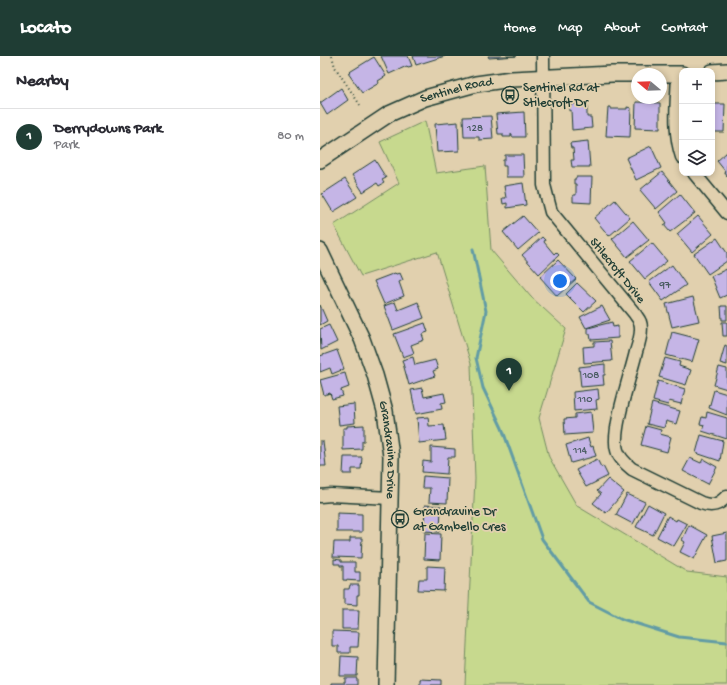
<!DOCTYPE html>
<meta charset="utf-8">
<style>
:root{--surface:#fff;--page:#f7f7f7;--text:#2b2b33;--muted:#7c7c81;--line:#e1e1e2;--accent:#1f3d34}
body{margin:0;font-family:"Gochi Hand",sans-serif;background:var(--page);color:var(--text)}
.controls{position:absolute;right:12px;top:12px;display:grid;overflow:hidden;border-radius:8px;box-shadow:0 2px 6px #0003}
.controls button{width:36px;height:36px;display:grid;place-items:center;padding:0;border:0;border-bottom:1px solid var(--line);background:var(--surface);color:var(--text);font:20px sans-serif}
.compass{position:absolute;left:311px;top:12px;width:36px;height:36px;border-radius:50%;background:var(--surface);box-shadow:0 2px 6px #0003;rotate:289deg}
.you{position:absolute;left:240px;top:225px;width:14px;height:14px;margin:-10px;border:3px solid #fff;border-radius:50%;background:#1a73e8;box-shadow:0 0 0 6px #1a73e833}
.badge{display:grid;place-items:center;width:26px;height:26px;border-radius:50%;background:var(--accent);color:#fff;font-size:13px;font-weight:700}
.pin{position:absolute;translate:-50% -33px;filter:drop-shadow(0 1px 2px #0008)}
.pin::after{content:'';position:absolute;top:21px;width:14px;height:12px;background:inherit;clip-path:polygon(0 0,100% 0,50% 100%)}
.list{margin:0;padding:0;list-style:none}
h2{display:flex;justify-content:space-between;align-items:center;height:52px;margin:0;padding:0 16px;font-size:17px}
h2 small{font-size:13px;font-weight:400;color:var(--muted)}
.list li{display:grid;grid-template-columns:26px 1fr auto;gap:12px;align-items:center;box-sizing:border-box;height:56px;padding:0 16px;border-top:1px solid var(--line)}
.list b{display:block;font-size:15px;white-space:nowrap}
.list p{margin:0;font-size:13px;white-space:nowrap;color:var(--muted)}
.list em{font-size:13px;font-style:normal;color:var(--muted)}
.icon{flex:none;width:22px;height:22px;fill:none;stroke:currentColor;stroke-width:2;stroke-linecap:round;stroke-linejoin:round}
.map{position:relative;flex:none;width:407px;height:629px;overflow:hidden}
header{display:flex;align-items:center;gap:24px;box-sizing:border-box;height:56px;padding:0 20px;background:var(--accent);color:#fff}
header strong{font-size:19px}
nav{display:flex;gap:22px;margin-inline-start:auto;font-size:14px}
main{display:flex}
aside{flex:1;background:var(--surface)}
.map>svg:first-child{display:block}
.green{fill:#c7d98e;stroke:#738b61}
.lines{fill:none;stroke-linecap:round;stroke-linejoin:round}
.stream{stroke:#629ca5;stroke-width:3}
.building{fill:#c5b5e6;stroke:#1f3d34}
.minor-casing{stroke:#1f3d34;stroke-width:15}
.tertiary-casing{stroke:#1f3d34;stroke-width:18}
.path{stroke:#1f3d34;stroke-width:2;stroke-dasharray:1 3;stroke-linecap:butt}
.minor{stroke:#e1d0ae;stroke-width:12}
.tertiary{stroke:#e1d0ae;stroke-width:15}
.labels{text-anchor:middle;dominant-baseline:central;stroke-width:3.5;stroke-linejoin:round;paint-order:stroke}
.number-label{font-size:11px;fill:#485b60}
.poi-label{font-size:13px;fill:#1f3d34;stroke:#e1d0ae;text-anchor:start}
.street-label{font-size:13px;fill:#1f3d34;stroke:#e1d0ae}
</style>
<header>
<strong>Locato</strong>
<nav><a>Home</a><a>Map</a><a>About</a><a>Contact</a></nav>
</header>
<main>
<aside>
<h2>Nearby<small></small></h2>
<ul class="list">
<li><span class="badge">1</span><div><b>Derrydowns Park</b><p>Park</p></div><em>80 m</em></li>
</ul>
</aside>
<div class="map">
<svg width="407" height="629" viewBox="0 0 407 629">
<rect width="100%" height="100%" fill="#e1d0ae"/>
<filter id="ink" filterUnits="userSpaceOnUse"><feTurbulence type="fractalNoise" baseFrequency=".025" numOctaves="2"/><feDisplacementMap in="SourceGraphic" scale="8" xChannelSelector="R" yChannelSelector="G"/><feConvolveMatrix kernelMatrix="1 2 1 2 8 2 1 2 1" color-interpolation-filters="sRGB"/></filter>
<g filter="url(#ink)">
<path class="green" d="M105,65l11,52 49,-7 6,84 40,47 35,32 -27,89 10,39 28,49 110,66 40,5v108h-262l10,-206 -4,-115 -34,-112 -76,24 -27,-51 65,-42 -19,-41z"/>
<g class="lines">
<path class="stream" d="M153,193l13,62 -10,47 7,30 19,40 40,111 47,63 33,17 57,18 48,5"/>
</g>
<path class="building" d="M61,0h27l4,10 -4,1 -1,-1 -18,8z
M93,0h32l-29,9z
M168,0h29l-28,2z
M54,1l12,19 -8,5 1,2 -17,10 -14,-20z
M21,32l7,12 -21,15 -7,-12z
M316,46l24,1v26l-25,-1z
M251,48h16v13h4l1,11 -20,2 -1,-20 -2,1v-5h2z
M392,48h13l-1,28h-12z
M288,51h3v2h16v-2l4,1 -1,29 -24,-1z
M204,56l1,25h-13v-3h-1v3h-8v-3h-5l-2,-20z
M171,60l2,23 -14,1v-3h-15l-1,-20z
M138,66l1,29 -22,1 -2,-28z
M268,85l2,26h-18l-1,-7h3l-1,-12h-2l-1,-5z
M331,90l10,22 -25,12 -10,-22z
M407,96v24l-3,-4 1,-1 -8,-10z
M185,99h18l1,22h-18v-11h-3v-6h2z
M55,104l11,18 -4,2 2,3 -5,3 -2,-3 -14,9 -11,-17z
M342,116l15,19 -21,18 -16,-19z
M256,121h16l-1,26 -18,-1v-7h3v-11h-2v-5h2z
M25,123l12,18 -24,15 -11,-18z
M203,127l3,22 -19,3v-5l-4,1 -1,-6h4l-2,-12z
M360,138l15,19 -25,19 -6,-7 3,-2 -8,-11z
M295,144l15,18 -21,18 -15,-18z
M203,160l15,17 -20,17 -15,-18z
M378,160l15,18 -21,18 -15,-18z
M313,165l16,19 -22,17 -15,-18z
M222,181l3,3 -1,2 10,12 2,-2 3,3 -20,19 -17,-19z
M397,182l10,15v8l-19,13 -14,-20z
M332,187l15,18 -22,18 -15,-18z
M238,204l18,19 -19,17 -17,-19z
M352,209l14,20 -23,16 -14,-19z
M407,213v26l-7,3 -9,-22z
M75,217l1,1 4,-1 3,7 -4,2 5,14 -20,8 -10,-23z
M257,227l19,18 -12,11 -18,-18z
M373,241l6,24 -27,6 -6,-23z
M75,246l3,8 20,-8 6,16 -31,12 -9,-24z
M0,249l7,16 -7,4z
M282,250l8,14 -24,8 -6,-11z
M401,250h6v14h-5z
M292,266l1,5 5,-1v12l-27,2 -1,-6h-2v-6z
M402,266h5v14h-4z
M105,267l3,9 -6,2 2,6 -13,5 3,8 -11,4 -9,-23z
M9,269l8,17 -16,8 -1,-21z
M352,276l27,7 -7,23 -26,-7z
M290,285l2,20 -28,2 -1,-16 11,-1v-4z
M405,289l2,1v19l-7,-2z
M17,294l7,19 -12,5 -2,-6 -10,4v-16z
M93,301l2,8 20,-5 3,9 -5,2 2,5 -26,9 -7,-25z
M345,302l15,4 -1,4 12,4 -5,15 -27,-8z
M285,308v11h-2l1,10 -23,2 -2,-20z
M399,311l8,2v20l-13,-4z
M25,317l4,14 -8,3 2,6 -11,3 -2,-6 -6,2 -4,-15z
M338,325l27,8 -4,15 -12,-3 -1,4 -15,-4z
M102,332l2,9 20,-4 2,9 -5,1 1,6 -26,5 -5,-24z
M278,333l1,10 -3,1 1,9 -23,2 -1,-19z
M394,334l13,4v21l-18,-7z
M332,347l28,8 -4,13 -10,-3 -2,7 -17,-4z
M34,348l1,19 -16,2 -2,-19z
M271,356l2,21 -28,2 -1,-16 11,-1v-4z
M387,356l20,6v21l-25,-8 2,-6 -4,-1 2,-7 4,1z
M108,361l1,9 15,-1 2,15 -27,3 -2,-25z
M44,369v16h-2v8l-19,1v-22h4v-2z
M326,370l15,4 -1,4 11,3 -4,15 -26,-7z
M381,379l22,6 -3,20 -24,-8z
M268,382l3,9 2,-1 3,10 -25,7 -5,-18z
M0,385h3l3,25h-6z
M111,391l24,2v8h-7l-1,17 -25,-2 1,-11 8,1z
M24,401h18l-1,12h-9v5h-9z
M370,402l11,5 2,-4 14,8 -9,17 -25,-13z
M277,403l4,8 2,-1 5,10 -22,11 -10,-17z
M103,420l25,2 -1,25 -18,-1 1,-14h-8z
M288,423l16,13 -18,21 -13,-10 8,-9 -4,-3z
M307,438l18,8 -12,22 -17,-9z
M328,448l16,9 -11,22 -17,-8z
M105,449l16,1 -1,26 -16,-1z
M17,457l25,1v18h-25z
M348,460l8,5 1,-2 10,5 -13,22 -17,-9z
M369,469l18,10 -13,24 -14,-7 5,-10 -3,-2z
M105,477l16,1 -1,26 -16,-1z
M407,477v28l-10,2 -5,-27z
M30,482h12l-1,20 -28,-1 1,-15h16z
M14,503l7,1v2h14v10h5v9l-17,-1v-14h-3v-2h-6z
M107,510l18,1 -1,24 -26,-1 1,-11h8z
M30,529h9v10h-2v10l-13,-1v-15h5z
M22,554h17l-1,19h-16z
M12,575l27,1 -1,15h-8v6h-12v-7h-6z
M21,600l17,1 -1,19h-17z
M25,622h12v7h-26v-2h14z
M100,623l21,1v5h-21z"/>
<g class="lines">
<g class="minor-casing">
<path id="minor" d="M223,0l1,129 7,27 84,102c1,2 4,5 5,8 3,8 -1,21 -4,30 -5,22 -25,79 -19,98 2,8 9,14 15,19l69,34c11,4 18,2 26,-7
M358,18c-1,28 -5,56 4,83
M374,117l33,40
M0,440l11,-1 59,3"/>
</g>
<g class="tertiary-casing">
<g id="tertiary">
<path d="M392,16l15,-1"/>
<path id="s1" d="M0,104l69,-46 36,-16 51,-14 36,-5 100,-5h70"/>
<path id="s2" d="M0,195l42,88 13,36 10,36 6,45 -5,229"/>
</g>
</g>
<path class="path" d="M12,0l3,11 25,38"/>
<use href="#minor" class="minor"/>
<use href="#tertiary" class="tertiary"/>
</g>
</g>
<defs>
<g id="bus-ring" transform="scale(0.9)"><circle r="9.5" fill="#e1d0ae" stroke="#1f3d34" stroke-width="1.5"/><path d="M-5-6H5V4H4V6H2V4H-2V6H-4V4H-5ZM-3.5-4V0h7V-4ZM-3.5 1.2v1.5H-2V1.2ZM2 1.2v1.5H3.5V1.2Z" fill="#1f3d34"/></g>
</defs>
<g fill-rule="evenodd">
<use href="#bus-ring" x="190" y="39"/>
<use href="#bus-ring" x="80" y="463"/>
</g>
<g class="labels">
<g class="number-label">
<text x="155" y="73">128</text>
<text x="345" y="230">97</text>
<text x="271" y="320">108</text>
<text x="265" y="344">110</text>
<text x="260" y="395">114</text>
</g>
<g class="poi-label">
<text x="203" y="32">Sentinel Rd at<tspan x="203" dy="15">Stilecroft Dr</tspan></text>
<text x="93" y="456">Grandravine Dr<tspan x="93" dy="15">at Gambello Cres</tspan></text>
</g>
<g class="street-label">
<text stroke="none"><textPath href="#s1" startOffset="155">Sentinel Road</textPath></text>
<text transform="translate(297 215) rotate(51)">Stilecroft Drive</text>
<text stroke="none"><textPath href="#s2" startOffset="212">Grandravine Drive</textPath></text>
</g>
</g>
</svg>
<div class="controls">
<button>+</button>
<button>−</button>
<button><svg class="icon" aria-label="layers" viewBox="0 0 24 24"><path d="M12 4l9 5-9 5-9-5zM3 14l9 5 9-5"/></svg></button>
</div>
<svg class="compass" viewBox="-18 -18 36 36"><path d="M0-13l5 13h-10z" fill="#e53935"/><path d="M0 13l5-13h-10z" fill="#7c7c81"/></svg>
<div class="you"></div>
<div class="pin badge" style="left:189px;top:335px">1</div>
</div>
</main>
